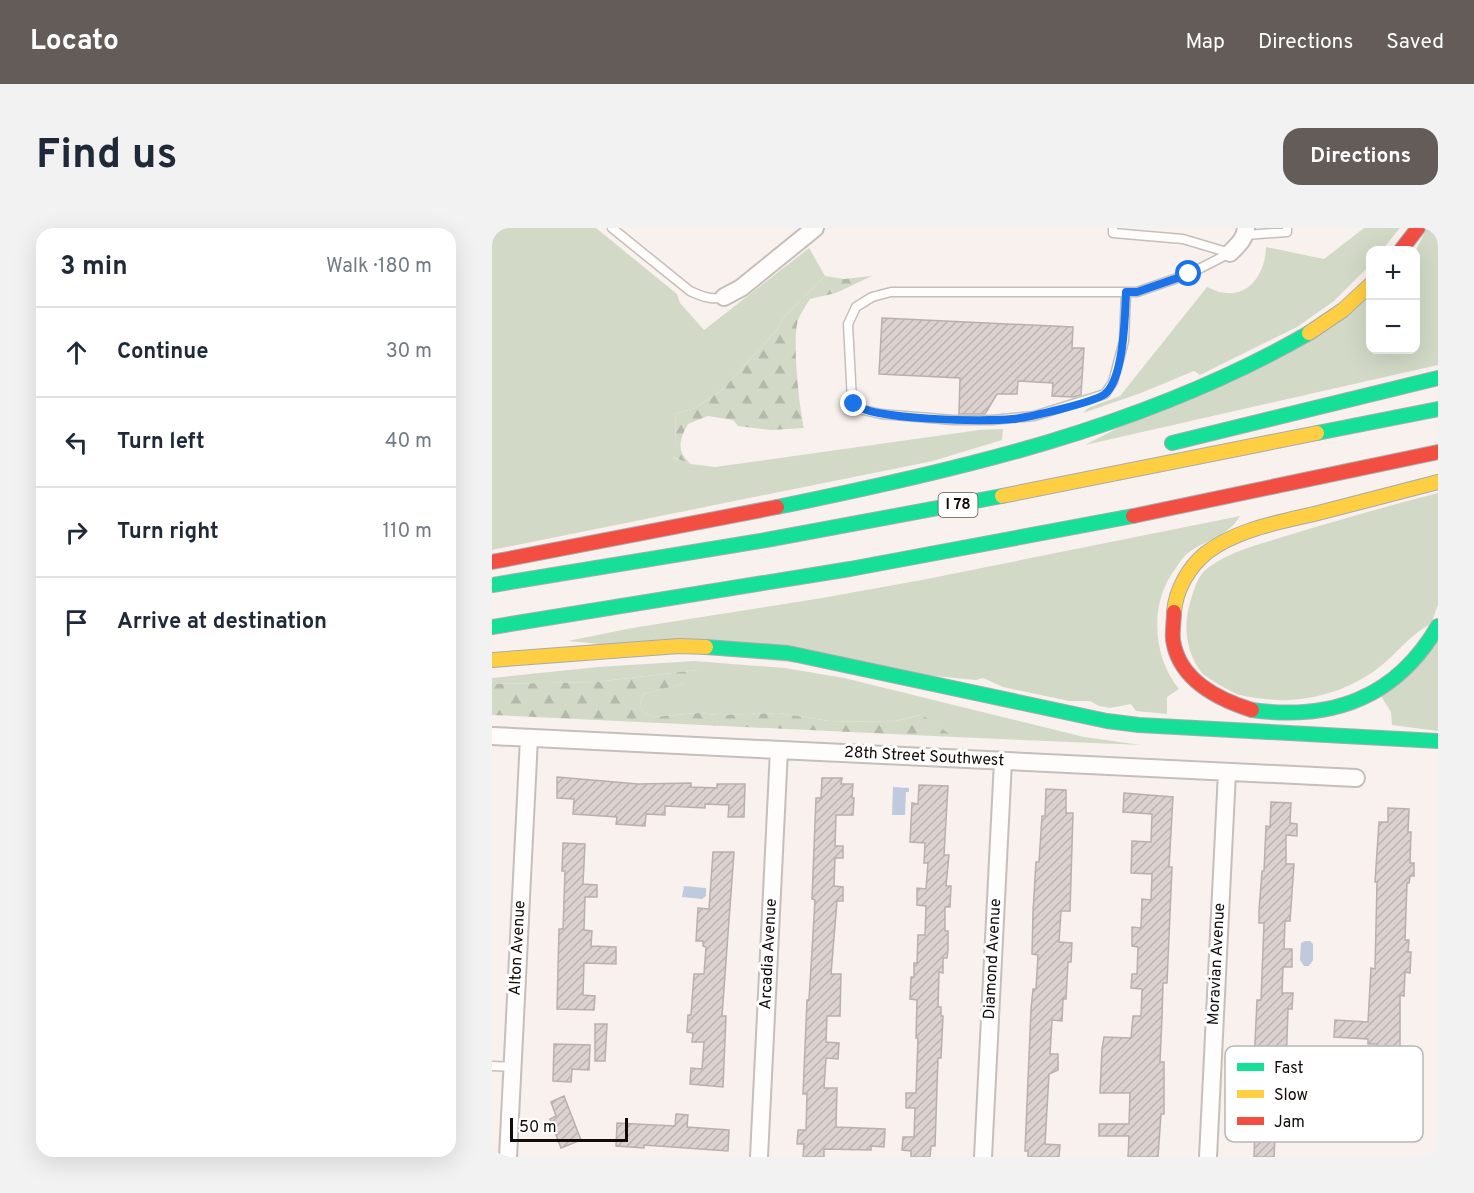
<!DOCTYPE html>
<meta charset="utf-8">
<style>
:root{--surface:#fff;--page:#f2f2f3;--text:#1f2937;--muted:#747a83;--line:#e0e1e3;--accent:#645c58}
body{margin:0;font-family:Overpass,sans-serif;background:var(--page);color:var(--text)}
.controls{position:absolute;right:18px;top:18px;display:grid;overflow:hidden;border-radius:12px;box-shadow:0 6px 24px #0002}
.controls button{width:54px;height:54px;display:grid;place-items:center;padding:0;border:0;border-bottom:2px solid var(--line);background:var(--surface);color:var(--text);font:30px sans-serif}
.scale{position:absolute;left:18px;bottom:15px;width:118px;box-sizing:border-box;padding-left:6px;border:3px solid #130b07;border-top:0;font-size:16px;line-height:21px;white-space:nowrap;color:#130b07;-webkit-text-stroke:4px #fff;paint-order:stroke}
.stop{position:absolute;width:18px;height:18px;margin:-14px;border:4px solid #1a73e8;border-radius:50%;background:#fff}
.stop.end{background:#1a73e8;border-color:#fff;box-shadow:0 2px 6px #0008}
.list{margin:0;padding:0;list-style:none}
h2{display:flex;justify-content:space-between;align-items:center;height:78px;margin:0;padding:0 24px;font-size:26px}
h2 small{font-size:20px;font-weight:400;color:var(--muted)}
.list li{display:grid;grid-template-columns:39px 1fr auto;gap:18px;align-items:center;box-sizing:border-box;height:90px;padding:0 24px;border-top:2px solid var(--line)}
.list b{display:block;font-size:22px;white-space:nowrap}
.list em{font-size:20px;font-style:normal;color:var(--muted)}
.icon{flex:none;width:33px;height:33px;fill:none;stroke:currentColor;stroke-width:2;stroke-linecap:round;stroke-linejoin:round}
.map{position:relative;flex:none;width:946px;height:929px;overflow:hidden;border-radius:18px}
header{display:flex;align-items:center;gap:36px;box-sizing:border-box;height:84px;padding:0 30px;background:var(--accent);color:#fff}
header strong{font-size:28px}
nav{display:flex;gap:33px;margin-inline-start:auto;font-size:21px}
.intro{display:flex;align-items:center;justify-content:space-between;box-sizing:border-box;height:144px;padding:0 36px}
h1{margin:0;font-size:42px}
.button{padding:15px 27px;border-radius:18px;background:var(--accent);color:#fff;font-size:21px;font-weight:700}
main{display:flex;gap:36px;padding:0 36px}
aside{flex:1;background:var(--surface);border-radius:18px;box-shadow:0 6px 24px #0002}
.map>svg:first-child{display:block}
.green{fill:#d2dac7}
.forest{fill:url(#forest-firs)}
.water{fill:#bfcade}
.building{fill:url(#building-hatch);stroke:#b9b0ae;stroke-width:1.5}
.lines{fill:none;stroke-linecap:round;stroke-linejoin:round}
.lane-casing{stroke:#c6beba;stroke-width:11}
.street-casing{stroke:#c6beba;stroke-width:20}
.fast-casing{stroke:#a7abb1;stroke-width:16}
.slow-casing{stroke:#a7abb1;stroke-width:16}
.jam-casing{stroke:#a7abb1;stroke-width:16}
.lane{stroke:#fefdfc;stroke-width:8}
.street{stroke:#fefdfc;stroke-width:16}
.fast{stroke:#16e098;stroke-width:14}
.slow{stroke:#ffcf43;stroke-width:14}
.jam{stroke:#f24e42;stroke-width:14}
.route{stroke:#1a73e8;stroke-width:8}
.labels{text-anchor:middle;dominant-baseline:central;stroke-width:6;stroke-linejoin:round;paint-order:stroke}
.shield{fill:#fff;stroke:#5a5451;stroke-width:1.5}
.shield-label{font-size:15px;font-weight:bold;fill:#130b07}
.street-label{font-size:16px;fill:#130b07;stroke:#fff}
.key{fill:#fff;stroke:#b8b6b5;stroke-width:1.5}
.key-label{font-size:16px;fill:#130b07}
</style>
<header>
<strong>Locato</strong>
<nav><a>Map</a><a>Directions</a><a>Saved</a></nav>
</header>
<div class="intro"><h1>Find us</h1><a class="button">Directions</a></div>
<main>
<aside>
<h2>3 min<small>Walk · 180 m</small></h2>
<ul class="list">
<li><svg class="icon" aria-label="ahead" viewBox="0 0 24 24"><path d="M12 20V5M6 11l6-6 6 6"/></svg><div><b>Continue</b></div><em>30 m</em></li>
<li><svg class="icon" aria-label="left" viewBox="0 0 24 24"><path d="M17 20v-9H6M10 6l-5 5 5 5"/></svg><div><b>Turn left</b></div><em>40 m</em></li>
<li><svg class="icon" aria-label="right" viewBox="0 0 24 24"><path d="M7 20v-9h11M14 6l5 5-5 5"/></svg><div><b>Turn right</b></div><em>110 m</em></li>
<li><svg class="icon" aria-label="arrive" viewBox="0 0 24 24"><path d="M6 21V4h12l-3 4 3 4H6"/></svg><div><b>Arrive at destination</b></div></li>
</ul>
</aside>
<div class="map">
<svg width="946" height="929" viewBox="0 0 946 929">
<defs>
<pattern id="forest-firs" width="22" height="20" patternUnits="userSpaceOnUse" patternTransform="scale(1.5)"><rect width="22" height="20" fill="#d2dac7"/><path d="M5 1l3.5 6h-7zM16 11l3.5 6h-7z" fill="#b3baa9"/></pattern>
<pattern id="building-hatch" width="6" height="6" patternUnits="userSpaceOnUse" patternTransform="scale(1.5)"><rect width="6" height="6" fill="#dcd2d0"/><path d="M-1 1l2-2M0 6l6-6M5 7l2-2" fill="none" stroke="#bcb3b1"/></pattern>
</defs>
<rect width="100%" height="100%" fill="#f9f1ed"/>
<path class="green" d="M0,0h104l81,66 3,9 24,27 105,-82 16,28 -40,40 -8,14 -55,60 -27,18 -20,6 1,28 -3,16 18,6 24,3 264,-37 24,-1 -1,11 -69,21 -441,89z
M872,0h36l-18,22h-12v15l-36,36 -37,26 -97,48 -6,-4 -53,22 -58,20 5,-5 32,-12 87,-109c5,2 13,6 19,6 26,3 40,-24 40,-46l58,12z
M935,0h11v137l-353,80 285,-148v53h46v-100z
M946,265v112l-7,19c-19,9 -32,27 -49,41 -25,21 -59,33 -92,35 -12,1 -38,-2 -50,-5 -7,-2 -34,-17 -39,-23 -15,-20 -18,-47 -11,-69 4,-13 7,-28 19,-36 24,-17 52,-23 80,-32 49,-15 99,-29 149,-42z
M748,288c-11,20 -35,24 -52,37 -5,4 -9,10 -12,15 -27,34 -24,88 3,121l-12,8v17l-31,-3 -5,-7 -21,4 -11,-2 -9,-5h-21l-66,-14 -20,-9 -7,2 -408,-39 64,-13 190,-30 105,-19z
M946,409v94l-46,-6 -1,-13 -10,-16z
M202,433l91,7 59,10 240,59 57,8 -187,-8 -33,-22 -31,7 -61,-1 -50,-8 -62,2 -19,-2 -45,4 -10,-6 -3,-8 3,-9 39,-10 16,-14 -103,12 -103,2v-6l106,-11z"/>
<path class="forest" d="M333,48l19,3 28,-3 -36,17 -26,6c-4,6 -9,14 -12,21 -6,20 1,86 6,108l-33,2 -33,-4 -5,-6 -25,-4 -20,8c-9,16 -12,27 3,40l-19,-7 4,-15 -1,-28 20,-6 27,-18 55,-60 8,-14z
M206,442l6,5 -22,9 -39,10 -3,9 3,8 10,6 45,-4 19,2 62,-2 50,8 61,1 32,-7 32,22 -462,-22v-31l103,-2z"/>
<path class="water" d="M401,559l16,1v4h-3l-1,23h-13z
M192,658l22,2v8l-4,3 -20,-2z
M813,713h5l3,3v16l-4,6h-5l-4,-6 1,-17z"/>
<path class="building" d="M390,90l191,9 -1,21h12l-3,47 -8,2 -21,-1 1,-13 -35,-2 -1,13h-20l-12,20h-26l1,-36 -81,-4z
M65,549l81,7 53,-1v4l26,1v-4h28l-1,33h-16l1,-12 -24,-1v4l-40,-2v9l-19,-1 -1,12 -29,-2 1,-7 -44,-3 1,-15 -17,-1z
M330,550h20l-1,6h12l-1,14h2l-1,17h-17l-1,31h8v12h-8l-1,28 9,1v14h-6l-6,73h10l-1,42h-13l-1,26 13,1 -1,16 -12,-1 -2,30h13l-1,39 49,2 -1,18 -13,-1v4l-47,-1v8h-21l1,-13h-7l1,-14h8l1,-36h-4l4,-94h2l6,-100 -3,-1 4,-101h5z
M427,557l29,1 -4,69h5l-3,31h5l-1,21h-5v24h3v19l-1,8h-4v15l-4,-1 -1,35h3v9h2l-2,42h-3l-3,88h-4l-1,11h-19v-6l-9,-1 1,-13h11l1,-29h-9v-15h10l2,-55h-2l1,-38 -7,-1 1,-22h3v-14h3l1,-28h7l1,-29 -9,-1v-17l9,1 2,-26h-4l1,-20 -15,-1 2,-39 6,1z
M554,561l20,1v23h7l-3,98h-9l-2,31 13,1 -1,19h-3l-2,37h-3l-1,22 -10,-1 -2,34h8v16l-9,4 -4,70 15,1 -1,12h-31v-6h-3l6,-142 2,-20h3l2,-34 -6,-1 1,-42 3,-50h3l3,-46h3z
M632,565l49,4 -4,70h3l-5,116h-4l-1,34 -2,45h4v52h-3l-3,43h-30l1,-21h-30v-12h30l1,-31h-30l2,-44 2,-12 27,1 2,-22h8l1,-27 -11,-1 1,-14h5l1,-27 -6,-1v-19l9,1 1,-29 9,1 1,-26 -21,-1 1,-32 19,1 1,-28 -29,-2z
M779,574l20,1 -1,20 7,1v12l-11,-1v29h8l-4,57h-5l-1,28h8v18h-9l-1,26h11l-1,16h-4l-3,89 -8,-1 -3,60h-20l1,-29h-2l-1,-12 1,-31 -6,-1 1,-13h2v-8h4l3,-63h4l3,-77h-5v-12l3,-40h2l2,-45 4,1z
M896,580l21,1 -1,23h3l-1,31h4v13h-4l-1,7h-2l-2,57h4l-1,12h3l-1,21 -5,-1 -1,24 -4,-1v55l-4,-1 -1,25h8l-1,31 -25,-2 3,-43h-4l1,-16h-9v-5l-34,-2 1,-17 33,2 3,-54 4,1 2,-87h-2l4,-60h9z
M71,615l22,1 -2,40 14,1v12h-12l-1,33 8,1 -1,15 25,1v17l-32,-1 -1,32 12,1 -1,14 -37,-1 2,-80h4l2,-58h-3z
M221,624h21l-12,164h4l-3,71 -33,-3 1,-16 11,1 2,-27h-12l1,-9 -6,-1 1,-17h3l3,-41h10l2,-27 -3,-1v-5h-7l2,-33 11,1z
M103,796h12l-2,37h-10z
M62,816l36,1 -1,25 -17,-1 -1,13 -18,-1z
M72,868l17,44 -20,8 -11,-29 6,-3 -5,-14z
M184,886l12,1 -1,12 42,3 -1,21 -84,-6v3l-28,-2 1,-23 58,3z"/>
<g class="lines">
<g class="lane-casing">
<path id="lane" d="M120,0l78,63c13,6 21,9 34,6
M621,0v5l70,6 47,14
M754,7l41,-3v-4
M634,64l-2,49 -11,41 -8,12 -71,22 -42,4h-39l-72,-6 -22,-5 -7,-8 -4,-77 8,-17 16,-10 19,-5h246l52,-18 41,-21
M0,838l21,1"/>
</g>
<g class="street-casing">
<path id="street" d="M738,25c8,-8 15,-14 16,-25
M232,69l17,-9 74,-60
M0,508l864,42
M16,929l21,-419
M267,929l20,-407
M491,929l20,-396
M716,929l19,-385"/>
</g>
<g class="fast-casing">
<path id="fast" d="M825,205l121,-24
M680,215l266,-65
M285,279c183,-37 369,-80 532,-174
M0,357l274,-45 236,-44
M0,399l358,-58 283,-53
M214,419l82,6 319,68 32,4 299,16
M760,482c80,11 144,-12 186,-84"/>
</g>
<g class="slow-casing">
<path id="slow" d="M817,105l34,-23 27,-25
M510,268l315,-63
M682,384c2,-23 15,-45 32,-59 31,-24 75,-31 112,-40 40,-10 80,-21 120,-31
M0,432l187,-14 27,1"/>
</g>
<g class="jam-casing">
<path id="jam" d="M909,22l17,-22
M641,288l305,-64
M0,334l285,-55
M682,384c0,9 -2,19 -1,28 6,40 44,59 79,70"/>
</g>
<use href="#lane" class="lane"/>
<use href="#street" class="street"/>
<use href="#fast" class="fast"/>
<use href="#slow" class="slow"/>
<use href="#jam" class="jam"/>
</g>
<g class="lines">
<path class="route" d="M362,176c17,16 132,18 158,15 15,-1 83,-17 93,-25 19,-16 20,-78 21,-102h11l52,-18"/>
</g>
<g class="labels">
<rect class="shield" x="446.5" y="265" width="39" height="24" rx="4.5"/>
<g class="shield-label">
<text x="466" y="277">I 78</text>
</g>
<g class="street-label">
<text transform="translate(432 529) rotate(3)">28th Street Southwest</text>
<text transform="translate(26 720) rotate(-87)">Alton Avenue</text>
<text transform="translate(277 726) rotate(-87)">Arcadia Avenue</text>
<text transform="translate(501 731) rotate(-87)">Diamond Avenue</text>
<text transform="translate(725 736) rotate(-87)">Moravian Avenue</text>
</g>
</g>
<rect x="733" y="818" width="198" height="96" rx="9" class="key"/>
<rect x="745" y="835" width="27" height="8" fill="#16e098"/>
<rect x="745" y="862" width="27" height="8" fill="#ffcf43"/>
<rect x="745" y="889" width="27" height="8" fill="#f24e42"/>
<g class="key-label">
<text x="782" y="845">Fast</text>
<text x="782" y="872">Slow</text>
<text x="782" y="899">Jam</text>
</g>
</svg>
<div class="controls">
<button>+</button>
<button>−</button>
</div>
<div class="scale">50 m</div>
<div class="stop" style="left:697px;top:46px"></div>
<div class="stop end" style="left:362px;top:176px"></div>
</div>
</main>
